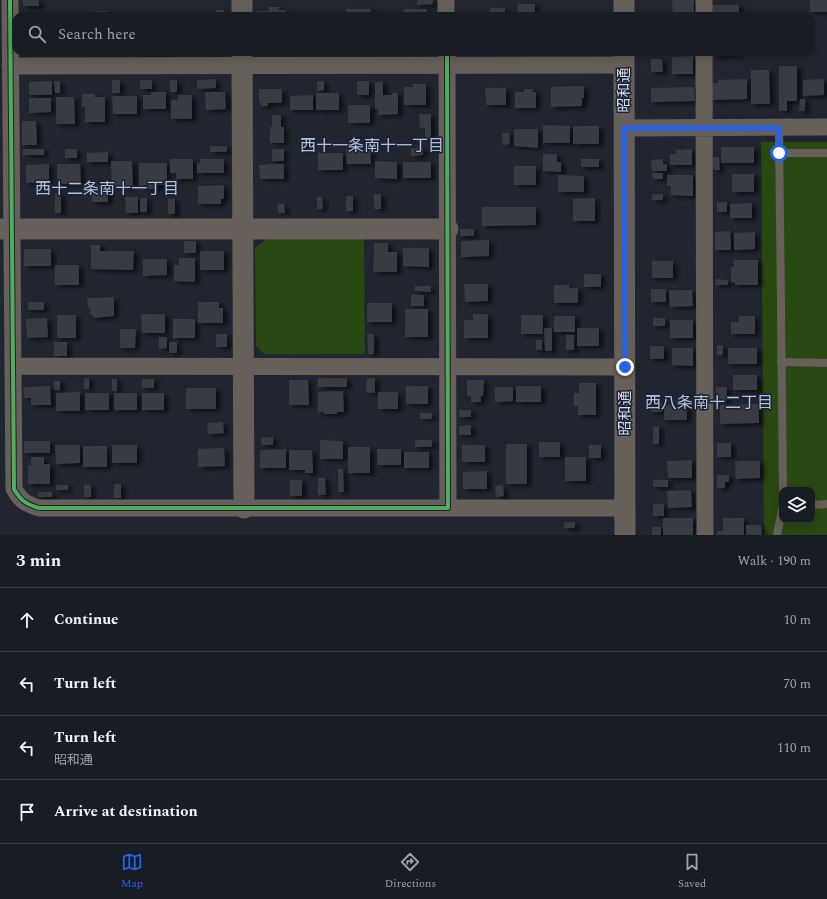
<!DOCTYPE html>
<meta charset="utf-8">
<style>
:root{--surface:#181c23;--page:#21252b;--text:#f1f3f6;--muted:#9fa1a6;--line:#363a41;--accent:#2563eb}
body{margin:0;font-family:Spectral,"Noto Sans JP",serif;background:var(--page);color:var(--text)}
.controls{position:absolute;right:12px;bottom:12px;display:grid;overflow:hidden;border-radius:8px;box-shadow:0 2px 10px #0003}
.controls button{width:36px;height:36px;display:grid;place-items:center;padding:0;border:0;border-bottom:1px solid var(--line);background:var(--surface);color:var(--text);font:20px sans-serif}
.stop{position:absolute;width:12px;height:12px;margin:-9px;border:3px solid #2563eb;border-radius:50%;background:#fff}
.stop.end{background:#2563eb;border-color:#fff;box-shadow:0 1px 4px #0008}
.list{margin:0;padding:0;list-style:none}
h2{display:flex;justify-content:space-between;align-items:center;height:52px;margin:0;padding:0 16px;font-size:17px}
h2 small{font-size:13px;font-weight:400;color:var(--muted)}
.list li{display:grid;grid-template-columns:26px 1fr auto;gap:12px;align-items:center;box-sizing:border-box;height:64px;padding:0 16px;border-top:1px solid var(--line)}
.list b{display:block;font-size:15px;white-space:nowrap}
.list p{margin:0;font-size:13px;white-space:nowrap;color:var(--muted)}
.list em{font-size:13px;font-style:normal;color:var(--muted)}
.icon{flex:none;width:22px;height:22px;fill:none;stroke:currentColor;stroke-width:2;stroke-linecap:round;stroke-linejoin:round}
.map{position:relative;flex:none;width:827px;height:535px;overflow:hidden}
.search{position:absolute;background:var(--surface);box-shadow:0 2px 10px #0003;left:12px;right:12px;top:12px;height:44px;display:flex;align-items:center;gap:10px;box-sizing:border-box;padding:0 14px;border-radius:12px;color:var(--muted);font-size:15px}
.sheet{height:308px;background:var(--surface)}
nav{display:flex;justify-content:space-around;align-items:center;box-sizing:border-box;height:56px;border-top:1px solid var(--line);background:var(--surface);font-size:11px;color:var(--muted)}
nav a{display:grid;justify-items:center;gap:2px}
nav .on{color:var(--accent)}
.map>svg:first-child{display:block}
.green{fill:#2a4812;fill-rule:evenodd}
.building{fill:#383a43;filter:url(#shadow)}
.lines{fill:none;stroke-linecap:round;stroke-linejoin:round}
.service{stroke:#675f59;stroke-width:8}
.minor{stroke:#675f59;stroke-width:17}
.tertiary{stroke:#675f59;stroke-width:21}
.cycleway-casing{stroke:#1a2335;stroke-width:6}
.cycleway{stroke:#51ab58;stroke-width:4}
.route{stroke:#2563eb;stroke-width:5}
.labels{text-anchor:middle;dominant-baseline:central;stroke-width:3;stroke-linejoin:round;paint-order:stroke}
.street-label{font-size:15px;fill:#d3d9e5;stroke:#1a2335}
.neighbourhood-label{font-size:16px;fill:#b4c0d7;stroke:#1a2335}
</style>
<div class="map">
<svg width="827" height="535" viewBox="0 0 827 535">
<defs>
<filter id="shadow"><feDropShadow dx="4.5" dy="2.5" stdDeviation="2" flood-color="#0009"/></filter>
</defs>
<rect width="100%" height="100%" fill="#20252f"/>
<path class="green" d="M761,142h66v393h-63zM782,490h30v30h-30z
M267,239h97l1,115h-101l-8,-8 -1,-98z"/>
<path class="building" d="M23,0h16v6h-16z
M417,0h16v4l-16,1z
M672,0h22v13l-21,1z
M810,0h17v12h-17z
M518,4h17v12h-17z
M712,5h27v11h-27z
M269,7h10v3h7v6h-29v-5h12z
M490,8h15v8h-15z
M346,9h25v7h-25z
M404,9h23v7h-23z
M216,10h8v6h-27v-3h19z
M108,11v5h-25v-4z
M56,13h22v3h-22z
M117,13h22v3h-22z
M169,13h22v3h-22z
M139,52h27v3h-27z
M713,52h27v3l-27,1z
M693,56v18h-21v-17z
M651,59h11l1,13h-12z
M779,66h18v35h-10v10h-8z
M751,70h18l1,34h-19z
M216,79v9l-19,1v-9z
M747,79v20l-36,1v-17h7v-3z
M824,79v16l-21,1v-16z
M112,80h8v13h-8z
M140,80h12v9h-12z
M170,80h7v12h-7z
M52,81v14h-23v-13z
M54,81h6v12h-5z
M317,81h7v9l-7,1z
M357,81h12v14h-12z
M383,81v14h9v-2h6v21l-20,1v-6h-3v-27z
M413,84h13v21h-22v-18h9z
M584,86v12h-2v8l-31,1v-20z
M694,87l1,14 -44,1v-14z
M485,88h21v17h-20z
M259,89h23v14h-14v3h-7v-3h-2z
M524,89h9v3h3v16h-21v-16h9z
M151,92h15v17h-23v-14h8z
M205,92h20l1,17 -20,1z
M316,93h23v17h-23z
M82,94h13v3h10v25h-20v-15h-3z
M178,95h14v24h-21v-19h7z
M313,95v15h-23v-14z
M112,96h25v18h-24z
M56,97h18l1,27h-19z
M29,98h22v14l-22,1z
M800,99h5v12h-6z
M348,105h22v18h-22z
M419,114h12v25h-6v-11h-5z
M272,115h9v12h3v16h-14v-16h2z
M22,121h14l1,24h-15z
M543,125l27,1v17h-27z
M573,126h26v18h-26z
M514,129h24v19l-24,-2z
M502,133h7l1,11 -7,1z
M210,146h17v6h-17z
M721,147h33v16h-33z
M370,148l1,16h-24l-1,-15z
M411,148h12v7l-12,1z
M23,149h21v6h-21z
M65,149h12v9h-12z
M272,149h12v12h-12z
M692,149v16h-22v-11h6v-4z
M108,152v10h-21v-9z
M318,153h25v17h-25z
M543,154h14v8h4v10l-18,-1z
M713,157h6l1,13h-7z
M170,159h23v20h-17v-6h-6z
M200,159h24v14h-27v-10h3z
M581,159h18v8h-18z
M663,159v5h4v7h-15l-1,-11z
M111,161h21l1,25h-21z
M375,161l22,1v17l-22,-1z
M403,162h28v16h-28z
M139,163h28v22h-10v4h-9v-4l-9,1z
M49,164v18l-23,1v-18z
M57,164h23l1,20h-24z
M266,164h18v15h-24l-1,-14h7z
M514,166h22v19h-22z
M652,173h11v6h-10z
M732,174h22v18h-22z
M558,175l26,1v16h-26z
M667,175h26v21l-22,-1v-9h-4z
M92,185h16v17h-16z
M224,185v14h-3v5h-23v-18z
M55,193l6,1v19h-6z
M374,194h7v15h-7z
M652,194h11v6h-11z
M346,196h7v15h-7z
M125,197h13v16h-12z
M317,197h5l1,12h-6z
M140,198h7v14h-7z
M595,198v23h-22v-22z
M168,199h7v15h-7z
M717,202h10v10h-10z
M752,203v15h-22v-14z
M278,204h6l1,9h-7z
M482,207h54v18l-54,1z
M460,229h14v7h-14z
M730,231l1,19h-16v-18z
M755,232v17l-21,1v-17z
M489,240v16l-28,1v-16z
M184,241h12v12h-12z
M374,243h14v9h9v20h-24z
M91,245h9v6h34l-1,19 -42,-1z
M403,248h26v19l-26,-1z
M24,249h27v17h-27z
M200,251h24v19h-24z
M179,258h16v24l-21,-1v-16h5z
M143,259h24v16l-24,1z
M734,260h24v25h-23v-3h-4v-15h3z
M652,261h21v17h-21z
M55,265h24v20h-24z
M584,274h17v13h-17z
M716,279l12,1v5h-12z
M464,284h24v17l-23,1z
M554,285h15v3h9v15h-24z
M415,286h16v6l-16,-1z
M651,289h15v13h-15z
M669,290h23l1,16 -23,1z
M411,295h13v11h-13z
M114,297v19l-21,2v-3h-3v-7h-2l-1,-10z
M28,302h16v8h-16z
M198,302h21v6h4v15h-25z
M367,303h25v19h-25z
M405,309h23v28h-23z
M141,314h24v19h-23z
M473,314h15v24h-24v-18h9z
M57,315h19v23h-19z
M521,315h22v19h-22z
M554,316h21v16h-21z
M739,316h16v18h-24v-12h8z
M47,318l1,19 -21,1 -1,-19z
M653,318h12v8h-12z
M173,319h22v19h-22z
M670,320h23v18h-23z
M544,328h8v23h-7z
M577,328h22v18h-22z
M120,329h16l-1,19h-15z
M216,334h11v13h-11z
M367,334h7v20h-6z
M566,335h8v15h-8z
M159,337h8v11l-8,1z
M536,340h6v10h-6z
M54,342h13v14h-13z
M169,342h8v11h-8z
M717,345h6v10h-6z
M650,346h14v13h-14z
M672,348h21v18l-21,-1z
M728,348h29v16h-29z
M733,375h24v15h-24z
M84,378h5v11h-5z
M318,378h29v9h-29z
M367,378h8v15l-9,-1z
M112,379h5v12h-5z
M142,379h12v9h-12z
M289,380h19l1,25h-20z
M467,380h17l-1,16h-2v6h-10v-6h-4z
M54,381h6v9h-6z
M579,383h17v32h-18v-9h-4v-13h5z
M50,386l1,19h-20v-7h-7l-1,-11z
M406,386h22v18h-22z
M516,386h25v16h-25z
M495,387h18v14l-18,1z
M716,387h11v14h-11z
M186,388h30v21h-30z
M343,391l1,21h-7v2h-13v-2h-6v-20z
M80,392v19h-24v-18z
M378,392h20v17h-20z
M85,393h24v17h-24z
M114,393h23v17h-23z
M142,393h22v17h-22z
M651,403h11v9h-11z
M759,404v19l-39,1v-19z
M664,405h23v15h-23z
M459,410h12v7h-12z
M420,413h12v6h-12z
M223,422l1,11 -16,1 -1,-11z
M471,425v10h-12v-9z
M653,427h6v17h-6z
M273,437v8h-11l-1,-7z
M320,440l23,1v18h-23z
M415,440h17v7h-17z
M24,441h26v12h-26z
M539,442h21v15h-21z
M717,443h14v14h-14z
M506,444h21v40h-21z
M55,445h25v18l-24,1z
M112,445h25v18h-25z
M462,445h23v17h-23z
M589,445h12v13h-12z
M83,446h24v21h-24z
M348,447h22v26h-22z
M224,448l1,18 -27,1v-18z
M286,449v19h-26v-18z
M377,449h24v16h-24z
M289,450h23l1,23h-8v-3h-16z
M404,452h25v16h-25z
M31,457h13v7h6v20h-22v-19h3z
M565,457h21v24h-21z
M692,460v18h-24l-1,-17z
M735,461h25v17l-24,1z
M338,469h5l1,23h-6z
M487,471v18h-24v-17z
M717,475h12v7h-4v6h-8z
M318,478h7l1,17h-8z
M290,480h12v16h-12z
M653,480h15v7h-15z
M114,484h7v14h-7z
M56,485h12v5h-12z
M84,485h7v12h-7z
M503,485l1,11 -8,1 -1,-11z
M691,490l1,17 -24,1 -1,-17z
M38,492h14v5h-14z
M653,504h11v12h-11z
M663,518h30v17h-30z
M723,518h21v17h-27v-4h6z
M564,522h11v6h-11z
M746,525h15l1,10h-16z
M652,527h9v8h-9z"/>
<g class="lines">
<path class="service" d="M779,128l4,362
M779,153h48
M781,362l46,1
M812,505l15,-1
M777,535l5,-25"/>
<path class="minor" d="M10,0l4,489c7,12 12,15 25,19h409l-1,-456
M446,0v16
M704,0v16
M704,52l1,483
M10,66l614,-1
M624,128l203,-1
M14,366l611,1
M448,508h178"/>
<path class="tertiary" d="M242,0v16
M624,0v16
M242,52l2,456
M624,52l1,483
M0,229h448"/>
<g class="cycleway-casing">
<path id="cycleway" d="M10,0l4,489c7,12 12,15 25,19h409l-1,-456"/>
</g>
<use href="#cycleway" class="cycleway"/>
</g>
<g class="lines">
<path class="route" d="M625,367l-1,-239h155v25"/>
</g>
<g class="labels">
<g class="street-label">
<text transform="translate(624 90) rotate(-90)">昭和通</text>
<text transform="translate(625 413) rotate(-90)">昭和通</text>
</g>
<g class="neighbourhood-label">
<text x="372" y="146">西十一条南十一丁目</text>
<text x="107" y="189">西十二条南十一丁目</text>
<text x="709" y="403">西八条南十二丁目</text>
</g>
</g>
</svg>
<div class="controls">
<button><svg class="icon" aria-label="layers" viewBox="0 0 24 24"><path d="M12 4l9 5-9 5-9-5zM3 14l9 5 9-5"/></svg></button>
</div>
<div class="stop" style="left:779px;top:153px"></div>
<div class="stop end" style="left:625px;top:367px"></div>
<div class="search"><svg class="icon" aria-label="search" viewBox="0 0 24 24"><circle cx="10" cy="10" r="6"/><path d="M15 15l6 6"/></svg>Search here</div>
</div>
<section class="sheet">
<h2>3 min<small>Walk · 190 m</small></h2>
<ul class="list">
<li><svg class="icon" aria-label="ahead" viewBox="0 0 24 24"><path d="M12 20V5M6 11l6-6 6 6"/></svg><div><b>Continue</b></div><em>10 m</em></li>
<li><svg class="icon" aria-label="left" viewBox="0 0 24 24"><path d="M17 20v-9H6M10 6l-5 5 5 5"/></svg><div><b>Turn left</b></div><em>70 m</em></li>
<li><svg class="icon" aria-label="left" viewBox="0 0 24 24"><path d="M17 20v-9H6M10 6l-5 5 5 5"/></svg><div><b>Turn left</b><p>昭和通</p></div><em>110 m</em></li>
<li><svg class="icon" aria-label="arrive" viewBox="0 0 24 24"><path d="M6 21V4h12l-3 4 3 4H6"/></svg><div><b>Arrive at destination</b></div></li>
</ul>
</section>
<nav>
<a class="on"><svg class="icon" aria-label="map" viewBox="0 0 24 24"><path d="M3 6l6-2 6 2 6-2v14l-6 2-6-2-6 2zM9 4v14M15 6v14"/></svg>Map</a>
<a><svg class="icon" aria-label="directions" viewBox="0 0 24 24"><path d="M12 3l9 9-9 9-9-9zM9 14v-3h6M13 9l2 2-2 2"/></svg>Directions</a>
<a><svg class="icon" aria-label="saved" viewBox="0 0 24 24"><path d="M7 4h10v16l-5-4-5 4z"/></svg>Saved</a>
</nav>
